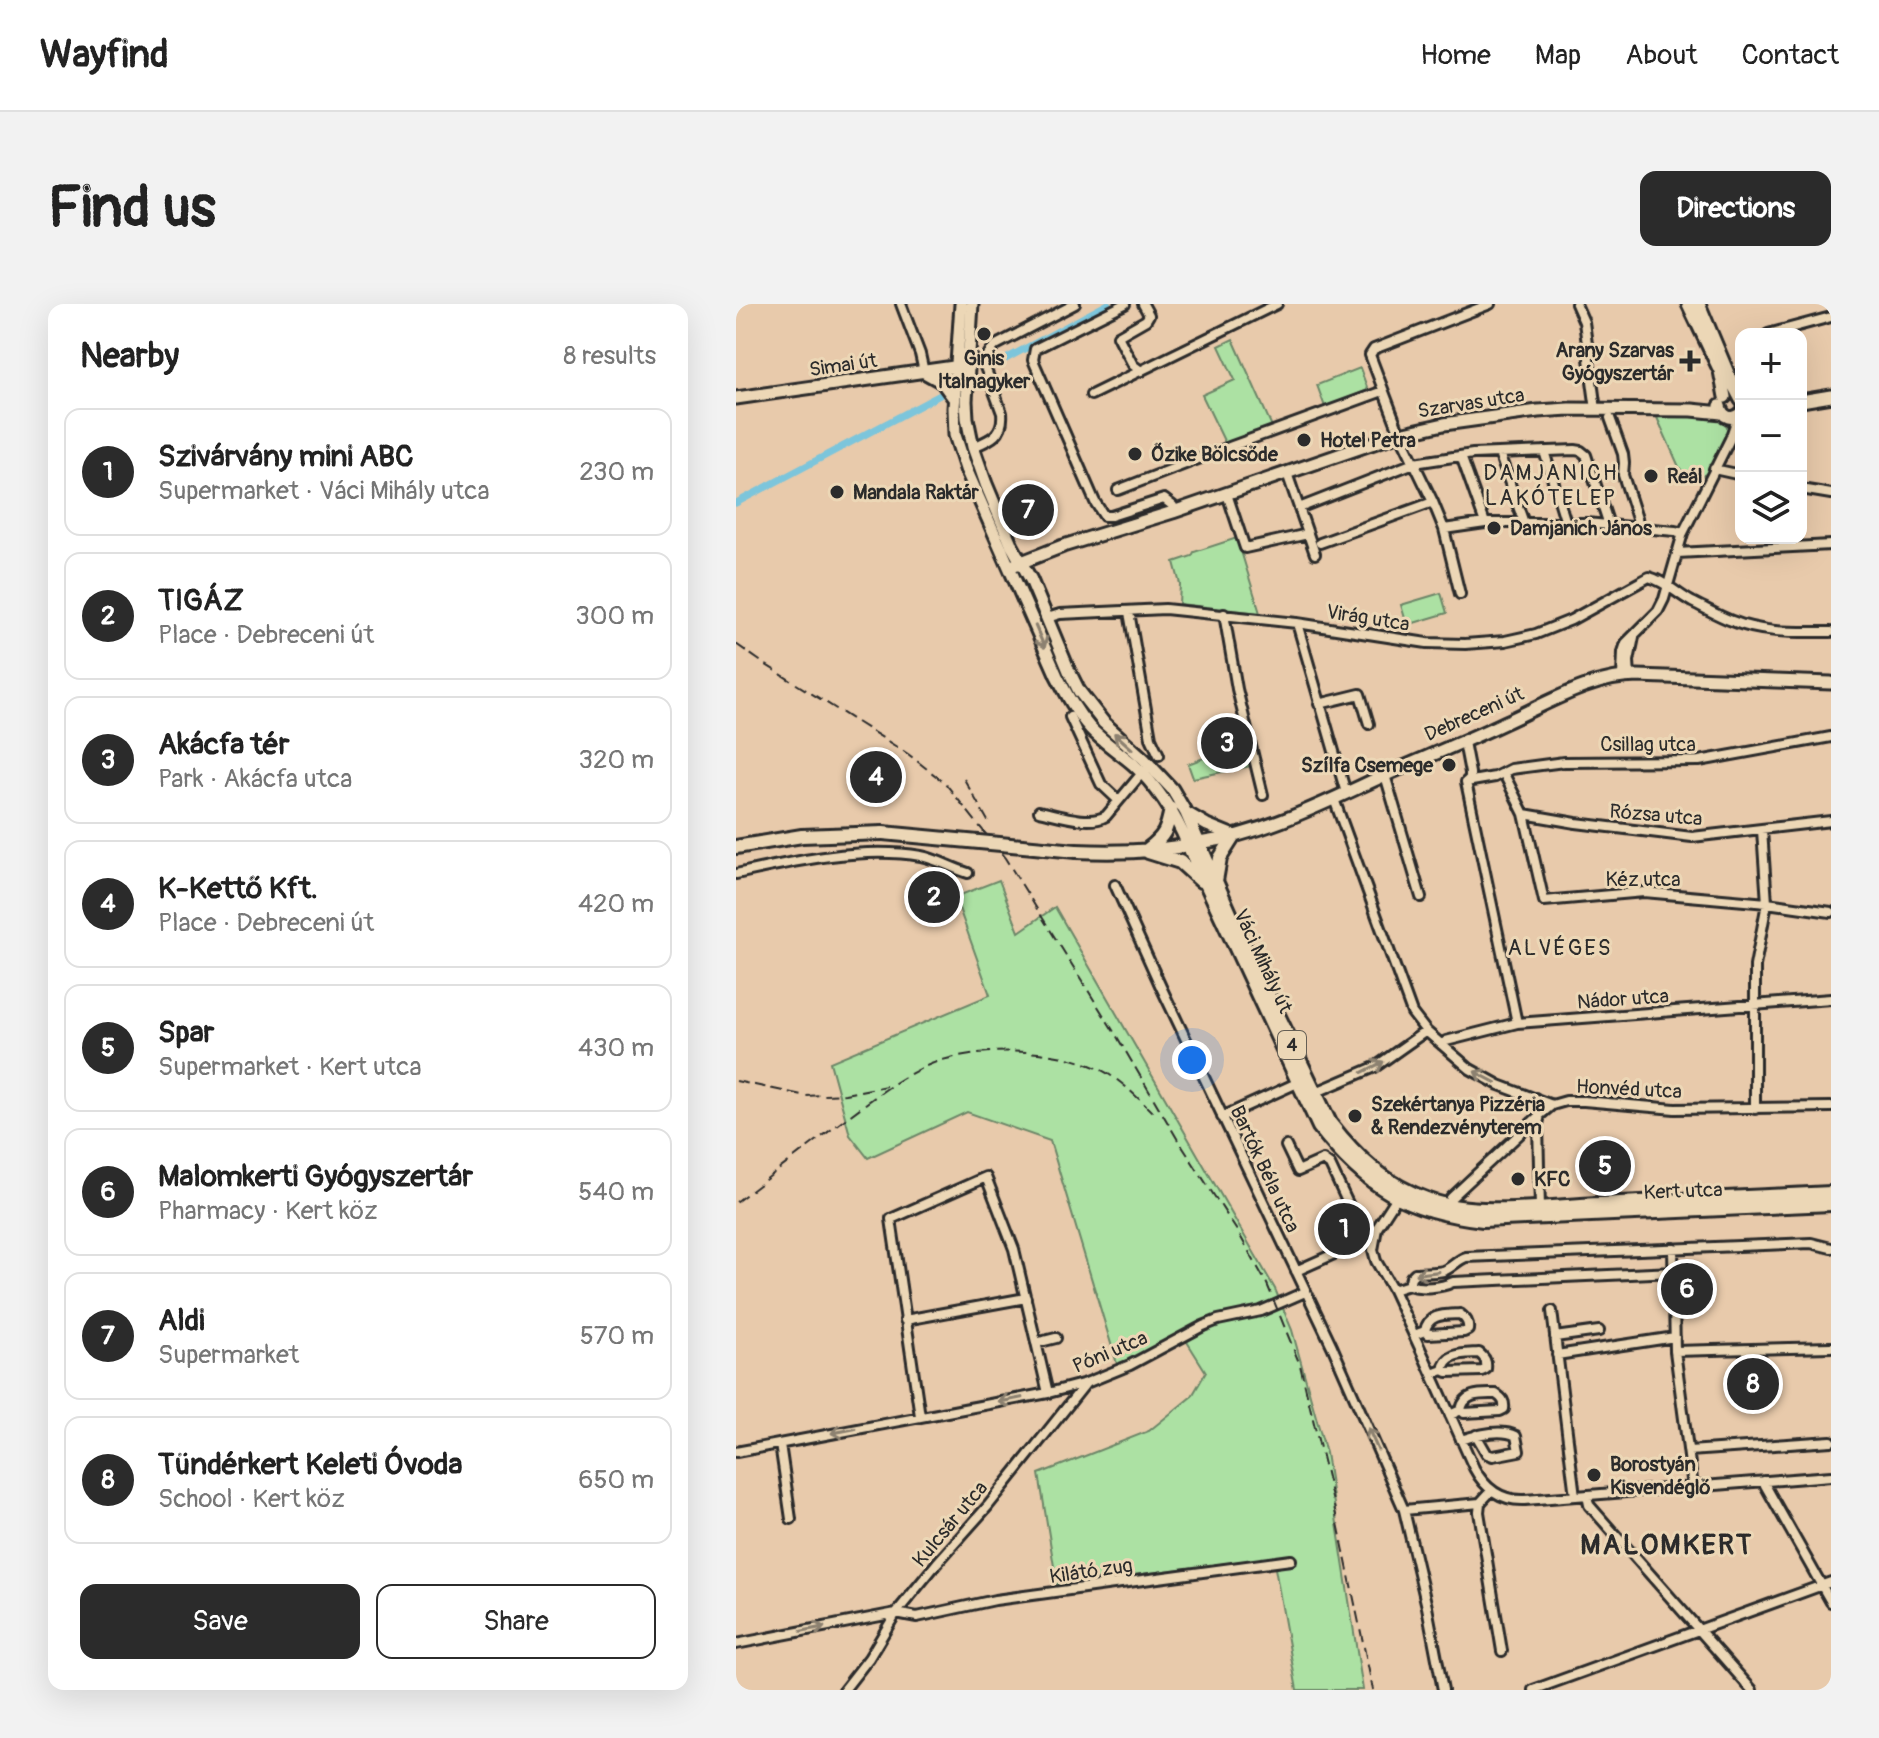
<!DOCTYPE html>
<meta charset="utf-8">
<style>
:root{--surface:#fff;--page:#f2f2f2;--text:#222;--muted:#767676;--line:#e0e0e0;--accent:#2b2b2b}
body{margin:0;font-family:Pangolin,sans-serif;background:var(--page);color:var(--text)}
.controls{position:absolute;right:24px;top:24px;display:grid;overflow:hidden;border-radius:16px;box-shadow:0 8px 32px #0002}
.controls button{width:72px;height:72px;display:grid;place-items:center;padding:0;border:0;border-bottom:2px solid var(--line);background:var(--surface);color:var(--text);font:40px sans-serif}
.you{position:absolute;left:456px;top:756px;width:28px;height:28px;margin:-20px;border:6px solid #fff;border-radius:50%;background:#1a73e8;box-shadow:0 0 0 12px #1a73e833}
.badge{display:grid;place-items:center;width:52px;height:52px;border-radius:50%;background:var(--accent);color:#fff;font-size:26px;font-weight:700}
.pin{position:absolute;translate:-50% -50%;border:4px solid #fff;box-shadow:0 2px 8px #0006}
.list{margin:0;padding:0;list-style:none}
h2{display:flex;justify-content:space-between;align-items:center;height:104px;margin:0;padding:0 32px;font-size:34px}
h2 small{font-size:26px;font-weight:400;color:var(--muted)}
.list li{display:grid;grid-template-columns:52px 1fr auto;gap:24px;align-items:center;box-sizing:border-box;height:128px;margin:0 16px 16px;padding:0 16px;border:2px solid var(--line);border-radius:16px}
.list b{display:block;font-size:30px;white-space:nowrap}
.list p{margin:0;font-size:26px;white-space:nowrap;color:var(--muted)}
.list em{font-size:26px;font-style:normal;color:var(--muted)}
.actions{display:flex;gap:16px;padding:24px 32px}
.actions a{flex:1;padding:18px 0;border:2px solid var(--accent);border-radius:16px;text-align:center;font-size:28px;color:var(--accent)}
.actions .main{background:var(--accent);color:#fff}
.icon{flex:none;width:44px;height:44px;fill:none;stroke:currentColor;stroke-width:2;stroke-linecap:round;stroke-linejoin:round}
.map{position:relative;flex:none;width:1095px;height:1386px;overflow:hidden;border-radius:16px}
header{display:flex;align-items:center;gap:48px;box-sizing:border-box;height:112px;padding:0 40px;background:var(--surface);border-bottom:2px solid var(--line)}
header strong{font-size:38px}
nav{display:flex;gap:44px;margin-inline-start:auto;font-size:28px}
.intro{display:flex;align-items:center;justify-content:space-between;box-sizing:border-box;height:192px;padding:0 48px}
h1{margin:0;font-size:56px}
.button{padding:20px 36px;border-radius:16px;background:var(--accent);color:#fff;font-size:28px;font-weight:700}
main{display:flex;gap:48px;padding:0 48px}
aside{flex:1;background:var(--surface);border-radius:16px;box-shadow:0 8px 32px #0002}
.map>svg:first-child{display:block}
.green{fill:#ace1a3;stroke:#6c8667;stroke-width:2}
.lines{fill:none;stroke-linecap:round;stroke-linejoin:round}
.canal{stroke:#7bc5db;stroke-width:7}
.street-casing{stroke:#2b2b2b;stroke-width:14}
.secondary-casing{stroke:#2b2b2b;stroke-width:17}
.primary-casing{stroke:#2b2b2b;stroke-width:18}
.street{stroke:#ecd7b6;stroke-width:8}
.secondary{stroke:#ecd7b6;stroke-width:11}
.primary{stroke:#ecd7b6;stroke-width:12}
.rail{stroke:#2b2b2b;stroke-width:2;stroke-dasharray:12 6;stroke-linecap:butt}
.primary-bridge-casing{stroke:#2b2b2b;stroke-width:18;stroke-linecap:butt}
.primary-bridge{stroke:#ecd7b6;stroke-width:12}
.oneway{stroke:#8c8170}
.poi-dot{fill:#2b2b2b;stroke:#ecd7b6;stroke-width:3}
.labels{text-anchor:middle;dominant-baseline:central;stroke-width:6;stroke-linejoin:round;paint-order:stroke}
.shield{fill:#ecd7b6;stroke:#655f55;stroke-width:2}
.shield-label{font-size:18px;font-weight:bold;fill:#2b2b2b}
.poi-label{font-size:20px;font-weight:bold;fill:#2b2b2b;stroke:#ecd7b6;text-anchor:start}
.street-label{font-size:20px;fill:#2b2b2b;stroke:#ecd7b6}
.neighbourhood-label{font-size:22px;letter-spacing:2px;fill:#2b2b2b;stroke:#ecd7b6}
.district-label{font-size:28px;font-weight:bold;letter-spacing:2px;fill:#2b2b2b;stroke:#ecd7b6}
</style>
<header>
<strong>Wayfind</strong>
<nav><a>Home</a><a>Map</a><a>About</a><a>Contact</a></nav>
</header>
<div class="intro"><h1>Find us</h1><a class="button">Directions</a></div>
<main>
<aside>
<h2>Nearby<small>8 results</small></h2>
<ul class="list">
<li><span class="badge">1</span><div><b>Szivárvány mini ABC</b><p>Supermarket · Váci Mihály utca</p></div><em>230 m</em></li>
<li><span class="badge">2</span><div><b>TIGÁZ</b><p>Place · Debreceni út</p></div><em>300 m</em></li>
<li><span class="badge">3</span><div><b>Akácfa tér</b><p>Park · Akácfa utca</p></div><em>320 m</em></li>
<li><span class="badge">4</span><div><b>K-Kettő Kft.</b><p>Place · Debreceni út</p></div><em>420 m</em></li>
<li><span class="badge">5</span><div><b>Spar</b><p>Supermarket · Kert utca</p></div><em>430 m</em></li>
<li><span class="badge">6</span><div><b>Malomkerti Gyógyszertár</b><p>Pharmacy · Kert köz</p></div><em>540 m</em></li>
<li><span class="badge">7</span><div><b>Aldi</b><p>Supermarket</p></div><em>570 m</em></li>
<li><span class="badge">8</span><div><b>Tündérkert Keleti Óvoda</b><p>School · Kert köz</p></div><em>650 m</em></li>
</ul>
<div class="actions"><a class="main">Save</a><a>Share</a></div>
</aside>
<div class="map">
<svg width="1095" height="1386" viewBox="0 0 1095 1386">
<rect width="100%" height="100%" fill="#e8caab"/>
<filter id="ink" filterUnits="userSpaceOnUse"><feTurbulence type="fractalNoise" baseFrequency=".0125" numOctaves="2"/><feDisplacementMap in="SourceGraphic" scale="16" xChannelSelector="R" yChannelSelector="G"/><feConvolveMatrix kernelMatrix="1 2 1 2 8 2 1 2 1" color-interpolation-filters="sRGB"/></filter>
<g filter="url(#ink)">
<path class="green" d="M497,35l41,92 -48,14 -24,-50 33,-15 -16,-34z
M624,64l8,22 -43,17 -8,-22z
M919,109l61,3 13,12 -19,44 -12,6 -12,-2 -7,-9z
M501,234l23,75 -81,-9 1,-20 -6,-22 18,-6 2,-4z
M705,289l6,20 -40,12 -6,-20z
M505,423l10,39 -58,12 -5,-14 26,-10 -9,-23z
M263,576l20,52 36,-25 220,382 17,41 34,123 37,237h-66l-24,-133 -216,28 -18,-111 110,-43 43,-35 14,-24 -22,-35 -66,30 -68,-226 -83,-29 -99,46 -18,-23 -20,-73 160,-67 -35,-98z"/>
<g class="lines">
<path class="canal" d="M253,64l119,-64
M0,199l204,-108"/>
<g class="street-casing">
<path id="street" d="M165,0l19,50 4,18
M389,0l-90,45 -2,11 62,142 9,14h7l53,-17 9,7v6
M840,0l8,18 12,88
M1032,30l63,-17
M405,67l-8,-6 -15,-29 28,-16 3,-5 -6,-11
M355,91l186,-91
M874,114l13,36 1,9 -1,12 17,53
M237,143c17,-7 31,-12 29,-34l-17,-46c1,-10 4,-15 11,-22l79,-41
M808,147l22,72
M763,149l25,70
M725,152l24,67
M978,165l27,6
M551,169l28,81
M1065,185l30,5
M382,186l114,-44 151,-55
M491,190l18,54 63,-14
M563,204l115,-45 59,-9 102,-4 6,1 5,4 23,70
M708,225l41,-6h101l89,8 8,2
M584,239l113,-41
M941,249l154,-8
M724,290l-16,-65 -11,-27 -33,-68 -30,-79 4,-6 116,-45
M393,308l22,126 8,17
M488,310l13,75 26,106
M311,314l13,-4 105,-5 132,14 130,20 38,1 40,-3 31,-7 35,-14 78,-43c16,4 28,17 43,25 13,6 26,14 40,19 32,13 65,11 99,11
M561,319l49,170
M886,372l1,-24 3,-9 32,-32 6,-12 19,-66 47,-94 8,-23
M894,372l-1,-15 5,-24
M583,400l41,-10 9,30
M334,413l31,67 17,16
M728,438l6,31v5l-4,4 51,241
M768,470l20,40 52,9 116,14 139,-16
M649,471l36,122
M730,478l29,-5 16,-8 53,-7 135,-1 132,-24
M598,495l78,214 14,18 44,38 29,16 53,20 14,-4h18l91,8 156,-2
M303,507c19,4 51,15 67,5l36,-43
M788,510l20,87 100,-9 123,11 64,9
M0,570c58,-13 126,-28 185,-18 16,3 31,12 47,17
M379,581l46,102 171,359 72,164 23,97 16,83
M706,741l4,-4 71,-18 314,-24
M578,789l61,-26 51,-36
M1019,805v-143l12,-63 -5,-73
M486,813l75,-34
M550,842l12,25 25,-11 7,5 35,75
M663,890l-22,34 -4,22 3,11 17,29 32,69 49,109c11,21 27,33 51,32l306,-24
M715,894l89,-83 -2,-11 -3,-6
M804,905l-2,-85 2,-9 12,-10
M937,944l2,103 18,136
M560,967l69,-31h4
M673,981l2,-8 4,-4c9,-1 20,0 28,-2 9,-3 14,-11 23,-14l345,-14 20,5
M657,986l16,-5c12,4 32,3 44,-3l221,-10
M816,1007l23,185
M169,1016l121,-22
M678,1031l11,-4 3,3 36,-2 4,-2c1,-8 -2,-11 -8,-16 -14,1 -32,-1 -35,17
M819,1033l44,-6
M300,1039l20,-5
M939,1047l156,-4
M821,1051l118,-18
M696,1070l11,-4 4,2 35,-1 4,-2c1,-8 -1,-11 -7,-16 -15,1 -33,-1 -36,17
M714,1111l11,-5 3,3 36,-2 4,-2c1,-8 -2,-11 -8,-15 -14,0 -32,-2 -35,16
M184,1112l-29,-197 95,-42 28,72 34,144
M725,1136c15,-5 40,-12 55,-4l3,15 -26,5 -6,-2 -11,-19
M44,1140l11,75
M953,1147l142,-10
M0,1148l312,-59 38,-10 44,-18 73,-39 15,-6 43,-9 44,-19
M1028,1177l1,4 66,117
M755,1187l-11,12 -1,9 23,139
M851,1191l2,10 163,185
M668,1206l76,-7
M0,1340l160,-31 21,4 78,-17 296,-40
M108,1386l25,-32 27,-45 41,-50 51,-57 98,-123
M797,1386l298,-108"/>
</g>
<g class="secondary-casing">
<path id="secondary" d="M225,0l-7,104 1,27 11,34 91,207c10,19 19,36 33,52 13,14 29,24 43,36 25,23 42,50 55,81
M236,0l-6,97 1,17 6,29 13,37 26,62 19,34 38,91 10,20 25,32 40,36 28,30 14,24 13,30c65,-9 125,-40 184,-67 41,-18 83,-35 123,-54 42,-19 86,-46 132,-46l193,7
M952,0l32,67 5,26
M963,0l34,81 8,15
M188,68l18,10 11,15
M0,94l225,-32
M1065,97l30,-5
M984,102c2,12 13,15 21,7
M273,263l54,-21 110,-34 227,-78 44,-10 94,-13 31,-2 123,1 30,3
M452,510l19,11 27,11"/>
</g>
<g class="primary-casing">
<path id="primary" d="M452,541l131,282c48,61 87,84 164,93l348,-16
M0,543l66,-11 81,-3
M412,545c17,-13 19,-19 23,-40
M340,547c41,2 82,1 123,-8l42,95 89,185c27,35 56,62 99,77 47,17 120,6 170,4 77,-4 155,-7 232,-11
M412,548l32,10 21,19
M480,577l4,-23 14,-22"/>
</g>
<use href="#street" class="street"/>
<use href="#secondary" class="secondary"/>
<use href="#primary" class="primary"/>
<path class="rail" d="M0,340l27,19 145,91 37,29 60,75 111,177 62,105 61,94 28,50 33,81 38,158 35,167
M228,475l24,42
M0,777l70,15 39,-2 41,-8
M0,898c36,-27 72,-55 108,-82 27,-20 55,-43 87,-56 47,-19 136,-17 179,11 17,11 31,26 46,41"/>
<g class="primary-bridge-casing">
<path id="primary-bridge" d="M147,529l193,18"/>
</g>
<use href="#primary-bridge" class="primary-bridge"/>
</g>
<defs><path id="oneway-shaft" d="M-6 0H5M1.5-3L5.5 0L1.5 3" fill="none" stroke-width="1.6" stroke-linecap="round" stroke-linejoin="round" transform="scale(2)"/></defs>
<g class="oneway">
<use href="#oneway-shaft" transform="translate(304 333) rotate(67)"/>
<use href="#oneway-shaft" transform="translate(387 437) rotate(-138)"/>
<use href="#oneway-shaft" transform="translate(637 763) rotate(-27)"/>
<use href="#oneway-shaft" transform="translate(749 773) rotate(-152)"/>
<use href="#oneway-shaft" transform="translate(691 969) rotate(173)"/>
<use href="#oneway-shaft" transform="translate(274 1096) rotate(169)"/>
<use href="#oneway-shaft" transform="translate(107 1127) rotate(169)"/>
<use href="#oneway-shaft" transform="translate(637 1135) rotate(-114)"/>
<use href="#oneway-shaft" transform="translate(77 1325) rotate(-11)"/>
</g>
</g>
<g class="poi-dot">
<circle cx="248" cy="30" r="8"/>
<path d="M950 45h8v8h8v8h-8v8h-8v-8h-8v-8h8z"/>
<circle cx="568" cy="136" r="8"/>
<circle cx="399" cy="150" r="8"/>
<circle cx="915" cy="172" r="8"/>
<circle cx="101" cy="188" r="8"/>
<circle cx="758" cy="224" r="8"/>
<circle cx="713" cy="461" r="8"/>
<circle cx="619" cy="812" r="8"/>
<circle cx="782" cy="875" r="8"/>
<circle cx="858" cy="1171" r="8"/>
</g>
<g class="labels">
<rect class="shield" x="542" y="727" width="28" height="28" rx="6"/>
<g class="shield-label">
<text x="556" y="741">4</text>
</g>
<g class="poi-label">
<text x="938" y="46" text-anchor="end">Arany Szarvas<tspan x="938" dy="23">Gyógyszertár</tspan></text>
<text x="248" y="54" text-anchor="middle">Ginis<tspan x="248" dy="23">Italnagyker</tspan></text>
<text x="584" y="136">Hotel Petra</text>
<text x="415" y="150">Őzike Bölcsőde</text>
<text x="931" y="172">Reál</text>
<text x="117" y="188">Mandala Raktár</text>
<text x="774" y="224">Damjanich János</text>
<text x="697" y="461" text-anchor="end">Szílfa Csemege</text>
<text x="635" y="800">Szekértanya Pizzéria<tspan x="635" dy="23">&amp; Rendezvényterem</tspan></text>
<text x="798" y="875">KFC</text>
<text x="874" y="1160">Borostyán<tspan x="874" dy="23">Kisvendéglő</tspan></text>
</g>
<g class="street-label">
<text transform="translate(107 61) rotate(-8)">Simai út</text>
<text transform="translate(735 99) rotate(-9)">Szarvas utca</text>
<text transform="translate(632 314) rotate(9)">Virág utca</text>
<text transform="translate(738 410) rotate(-24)">Debreceni út</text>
<text x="912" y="440">Csillag utca</text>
<text transform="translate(920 511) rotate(5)">Rózsa utca</text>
<text x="907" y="575">Kéz utca</text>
<text transform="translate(527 657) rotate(65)">Váci Mihály út</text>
<text transform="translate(887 695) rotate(-4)">Nádor utca</text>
<text transform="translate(893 785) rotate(3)">Honvéd utca</text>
<text transform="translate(529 865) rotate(65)">Bartók Béla utca</text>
<text transform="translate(947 887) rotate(-2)">Kert utca</text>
<text transform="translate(374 1048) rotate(-23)">Póni utca</text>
<text transform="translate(214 1220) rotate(-50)">Kulcsár utca</text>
<text transform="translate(355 1267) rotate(-8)">Kilátó zug</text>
</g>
<g class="neighbourhood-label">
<text x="815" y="169">DAMJANICH<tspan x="815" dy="25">LAKÓTELEP</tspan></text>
<text x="824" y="644">ALVÉGES</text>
</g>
<g class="district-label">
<text x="931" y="1241">MALOMKERT</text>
</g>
</g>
</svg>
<div class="controls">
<button>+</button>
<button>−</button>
<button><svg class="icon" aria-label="layers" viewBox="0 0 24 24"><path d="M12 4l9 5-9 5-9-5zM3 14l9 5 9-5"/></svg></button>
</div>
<div class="you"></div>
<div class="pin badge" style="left:608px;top:925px">1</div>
<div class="pin badge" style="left:198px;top:593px">2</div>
<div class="pin badge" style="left:491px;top:439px">3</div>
<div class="pin badge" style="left:140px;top:473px">4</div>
<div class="pin badge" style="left:869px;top:862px">5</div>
<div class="pin badge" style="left:951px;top:985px">6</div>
<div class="pin badge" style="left:292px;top:206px">7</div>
<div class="pin badge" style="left:1017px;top:1080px">8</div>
</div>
</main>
